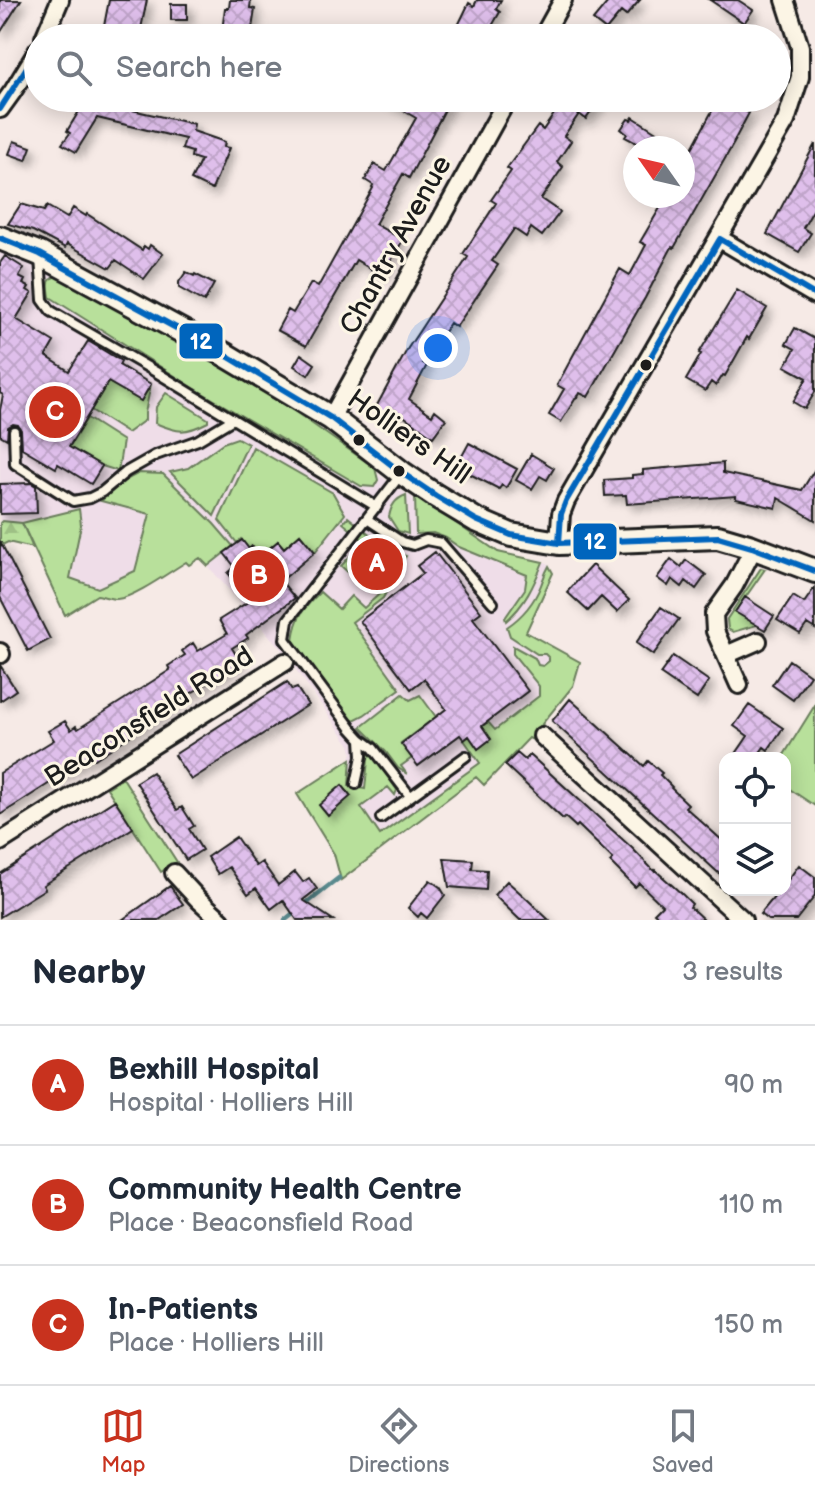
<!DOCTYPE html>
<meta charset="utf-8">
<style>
:root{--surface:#fff;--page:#f2f2f3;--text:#1f2937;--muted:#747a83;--line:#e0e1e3;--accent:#c8321e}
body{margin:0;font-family:"Balsamiq Sans",sans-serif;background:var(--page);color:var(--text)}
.controls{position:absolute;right:24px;bottom:24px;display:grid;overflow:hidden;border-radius:16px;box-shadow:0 4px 20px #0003}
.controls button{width:72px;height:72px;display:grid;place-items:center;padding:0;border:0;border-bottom:2px solid var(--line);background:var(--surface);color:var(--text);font:40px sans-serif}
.compass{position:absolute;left:623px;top:136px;width:72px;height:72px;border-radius:50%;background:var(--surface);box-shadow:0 4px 20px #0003;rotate:304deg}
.you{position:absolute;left:438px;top:348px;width:28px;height:28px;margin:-20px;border:6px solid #fff;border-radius:50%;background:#1a73e8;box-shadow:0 0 0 12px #1a73e833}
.badge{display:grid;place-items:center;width:52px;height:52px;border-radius:50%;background:var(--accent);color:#fff;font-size:26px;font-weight:700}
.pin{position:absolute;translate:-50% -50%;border:4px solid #fff;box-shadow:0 2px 8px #0006}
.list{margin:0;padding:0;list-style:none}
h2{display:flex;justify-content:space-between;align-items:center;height:104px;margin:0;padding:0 32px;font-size:34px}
h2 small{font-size:26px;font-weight:400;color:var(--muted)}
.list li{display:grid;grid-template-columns:52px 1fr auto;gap:24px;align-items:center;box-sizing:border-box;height:120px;padding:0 32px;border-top:2px solid var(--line)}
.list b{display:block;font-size:30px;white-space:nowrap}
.list p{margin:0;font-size:26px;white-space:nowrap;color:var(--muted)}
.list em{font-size:26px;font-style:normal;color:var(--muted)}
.icon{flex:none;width:44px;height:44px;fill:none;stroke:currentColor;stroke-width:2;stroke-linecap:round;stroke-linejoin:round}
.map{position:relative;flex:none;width:815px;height:920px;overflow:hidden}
.search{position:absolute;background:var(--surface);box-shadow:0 4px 20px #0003;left:24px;right:24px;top:24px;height:88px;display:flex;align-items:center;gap:20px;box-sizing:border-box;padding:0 28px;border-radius:44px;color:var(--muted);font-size:30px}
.sheet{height:464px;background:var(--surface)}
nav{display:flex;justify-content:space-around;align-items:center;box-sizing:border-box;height:112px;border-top:2px solid var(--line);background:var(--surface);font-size:22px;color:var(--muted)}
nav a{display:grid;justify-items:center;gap:4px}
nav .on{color:var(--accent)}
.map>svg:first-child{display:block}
.built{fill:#efdde8}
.green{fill:#b8e09b;stroke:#6a7e5c;stroke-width:2}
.forest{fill:url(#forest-firs);stroke:#6a7e5c;stroke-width:2}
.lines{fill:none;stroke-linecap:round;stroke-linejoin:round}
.stream{stroke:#5a8a8e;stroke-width:5}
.building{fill:url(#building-cross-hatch);stroke:#1c1c1c;stroke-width:2;filter:url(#shadow)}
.lane-casing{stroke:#1c1c1c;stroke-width:14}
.street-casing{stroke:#1c1c1c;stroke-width:22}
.secondary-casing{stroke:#1c1c1c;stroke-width:28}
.lane{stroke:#fcf5e5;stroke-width:8}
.street{stroke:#fcf5e5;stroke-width:16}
.secondary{stroke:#fcf5e5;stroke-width:22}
.bus-1-casing{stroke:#fcf5e5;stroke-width:12}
.bus-1{stroke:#0065bd;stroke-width:6}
.bus-dot{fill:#1c1c1c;stroke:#fcf5e5;stroke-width:3}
.labels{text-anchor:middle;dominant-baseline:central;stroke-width:6;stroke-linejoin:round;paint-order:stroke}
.street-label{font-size:28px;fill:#1c1c1c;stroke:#fcf5e5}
.line-badge{stroke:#fcf5e5;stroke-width:3}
.badge-label{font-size:22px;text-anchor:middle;font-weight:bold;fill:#fff}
</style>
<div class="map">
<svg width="815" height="920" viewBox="0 0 815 920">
<defs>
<pattern id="forest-firs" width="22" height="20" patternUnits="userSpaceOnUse" patternTransform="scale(2)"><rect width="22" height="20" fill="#b8e09b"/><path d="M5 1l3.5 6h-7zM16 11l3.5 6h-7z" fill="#9ec085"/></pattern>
<pattern id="building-cross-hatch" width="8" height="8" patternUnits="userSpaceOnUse" patternTransform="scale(2)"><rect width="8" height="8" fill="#dfbfeb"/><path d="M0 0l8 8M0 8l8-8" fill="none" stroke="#bfa4c9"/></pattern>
<filter id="shadow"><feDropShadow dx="5.5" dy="5.5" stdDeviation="4" flood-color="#0004"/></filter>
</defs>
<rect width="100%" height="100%" fill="#f6eae6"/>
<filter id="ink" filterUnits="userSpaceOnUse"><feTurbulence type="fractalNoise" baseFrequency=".0125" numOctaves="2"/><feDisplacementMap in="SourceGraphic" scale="16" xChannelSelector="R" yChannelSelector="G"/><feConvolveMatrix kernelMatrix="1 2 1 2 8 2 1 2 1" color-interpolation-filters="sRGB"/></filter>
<g filter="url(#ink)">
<path class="built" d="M0,250l20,8 271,157 121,83 58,42 28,12 50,11 5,10 -27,59 54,30 -7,24 -31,38 3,4 -10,13 -6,-3 -45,47 -8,-8 -135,103 -7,-26 -37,-60 53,-35 2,-7 -2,-7 -69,-96 -80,-91 -12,7 -3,-3 -40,25 -23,11 -8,1 -18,-4 -32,20 -43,-91 -22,-3z"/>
<path class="green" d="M61,274l149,86 84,51 81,57 3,12 -4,7 -13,-1 -167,-98 -144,-91c-2,-14 -4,-18 11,-23z
M108,382l33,19 10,-17 -6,29v7l-18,13 -36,-23z
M166,393l42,26v3c-23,12 -29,11 -53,1l1,-16z
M87,418l36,23 -5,30 -16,-5 -33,-19z
M237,438l11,6 -34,72 -44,-44 18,-4 35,-25z
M253,447l80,46 12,21 -30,38 -15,-18 -16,14 -6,-7 -12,22 -14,-16 -3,2 -8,-10 -4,4 -18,-23z
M139,473l24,1 51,50 19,22 -25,20 -8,-8 -11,7 -3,-3c-15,9 -54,37 -69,37 -6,0 -14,-3 -20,-4l-32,20 -43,-92 57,-14 2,16 -11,53 28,10 37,-17 15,-57 -49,-13 21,-19z
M406,495l2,39 -10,-3 -9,-14c2,-11 6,-18 17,-22z
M415,495l83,57 45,10c-9,23 -18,43 -37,59l-1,-3 20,-29 2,-14 -68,-28 -13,-9 -13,-5 -17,1z
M348,517l43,34 15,5 -23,42 -31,24 48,67 -36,26 -12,6 -59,-81c3,-24 11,-32 27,-48l19,17 12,-13 13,12 22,-20 -8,-13 10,-7 -8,-11 -27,20 -12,-11 23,-25 -21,-18z
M549,566l4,7 -27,59 54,30 -7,24 -31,38 3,4 -10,13 -6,-3 -45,47 -8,-8 -135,103 -7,-26 -37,-60 54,-35 -2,27 16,3 4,-39 28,40 -2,5 -7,-8 -27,20 19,28 100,-72 -16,-23 24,-18 7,8 44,-34v-10l-26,-32v-8l22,12 3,7 5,1 6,-5v-3l-4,-4h-8l-27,-18 -3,-9c16,-11 27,-24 34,-42 3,-8 4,-12 8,-19z
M761,568l4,1 -29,42 21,14 -24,7 -5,-3 -1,-10z
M403,694l7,6 10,-5 16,22 -35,26 11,15 -11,8 6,8 -9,-6 -12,-16 -25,-25z
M815,705v101l-30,-20v-28h-3z
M123,778l54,84 -16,10 -54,-84z"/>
<path class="forest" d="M2,521l20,2 11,25 -25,-6 -8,4v-23z"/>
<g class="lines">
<path class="stream" d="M285,920l54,-42"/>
</g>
<path class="building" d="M0,0h21l-21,33z
M109,0h38l-8,38h-34l2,-11 -3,-1z
M230,0h21l-1,8 5,1 -4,26 -29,-4 3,-23h4z
M477,0h24l-5,9 4,3 -15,26h-33l17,-35 5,3z
M606,0h34l-14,16 -5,-4 -15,18 -13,-10 15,-18z
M710,0h28l15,10 -9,13z
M171,4h16v16h-16z
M87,98l48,2 -3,10 62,14 -1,7 32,11 -1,5 5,1 -17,42 -21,-10 10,-20 -10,-3 1,-5 -10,-3 3,-10 -88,-21 -21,34 -14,-8 8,-11 -3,-2z
M382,98h69l-42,80 -6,-4 -28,50 28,16 -21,36 -26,-16 -50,86 -29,-16 11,-20 5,3 18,-30 7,4 55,-99 -1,-1 1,-2 -8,-5 9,-16 12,7 30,-53z
M565,98h36l-15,21 -7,-5 -15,22 7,5 -14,21 6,5 -22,32 19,13 -18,24 -11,-8 -5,9 -12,-8 -22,32 6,4 -42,62 -6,-4 -27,40 4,2 -18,34 23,16 3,-5 11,9 -13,18 -38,-27 -5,8 -15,-9 33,-61 60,-91 -5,-3 33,-51 -5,-3 20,-29 -4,-3 31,-42 5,4z
M719,98l30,15 -15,28h1l-61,107 -2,-1 -27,51 -57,99 -8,-4 -2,4 -1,-1 -16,26 -12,-7 15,-26 -7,-4 63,-116 10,6 16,-30 -6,-3 27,-46h16v-31z
M633,117l25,16 -8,15h-4l-21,-11 2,-3 -6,-5 7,-10 3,1z
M14,141l17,6 -5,13 -17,-6z
M815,144v63l-12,21 8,5 -12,19 -32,-18z
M21,204l23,7 3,-5 20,12 6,-10 13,8 1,-2 55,36 2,-4 4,3 2,-4 13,9 -19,25 -28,-19 -6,8 -43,-24 -2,4 -32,-17 -25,-7z
M5,256l19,12 -5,9 6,3 -2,4 6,3 -2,3 5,3 -16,26 38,23 -8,14 23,15 19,-30 33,20 -2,4 32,19 -10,17 -33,-19 -39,65 33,19 -11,18 -33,-20 -2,4 -34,-20 -1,-18 -3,-5 -5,-1 -5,3 -1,12 -7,-4v-25l3,-15 -3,-2v-130z
M186,272l8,4 1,-2 19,10 -10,18 -25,-14v-6z
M737,290l30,18 -18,31 -2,-2 -22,39 -2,-1 -7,11 -5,-4 -6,9 -19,-11 15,-26 -2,-1z
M795,328l20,11v53l-10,17 -12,-7 14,-24 -22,-12 10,-17 -9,-5z
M301,354l14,10 -7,11 -14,-9z
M469,443l48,26 -11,19 -4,-3 -3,4 -43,-22z
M531,454l23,14 -7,12 -7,-4 -8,13 -16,-9z
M723,463v10l79,17 13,-21v51l-37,-22 -2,10 -40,-9v-3l-109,8 -1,-9 -21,1 -1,-16 28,-2v-3l11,-1v-4z
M31,483l5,3 1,27 -37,1v-30z
M300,534l15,18 -34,29 14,17 -49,37 2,3 -16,10 9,15 -58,35 -14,8 2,3 -76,50 -6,-1 -89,57v-42l54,-33 -6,-9 17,-10 6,9 5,-4 2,3 92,-59 -2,-4 17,-11 -3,-4 11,-8 5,8 29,-17 -8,-14 32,-20 -23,-27 7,-6 -11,-14 18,-13 7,9 3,-3 8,10 18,-15 6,7z
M0,541l50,98 -22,12 -28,-54z
M435,552l46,60 -8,6 55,73 -46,35 9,13 -13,10 -9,-13 -5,4 -4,-5 -42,31 -17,-22 45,-35 -22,-30 -13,10 -51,-68 63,-48 -6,-7z
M671,559l10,8 5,-7 20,15 -10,14 -10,-8 -4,6 -10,-8 -4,7 -11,-8z
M592,565l37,35 -12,12 -16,-15 -13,14 -21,-19z
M815,587v42l-8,-5 -7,10 -23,-14 16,-24 11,7z
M745,597l29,19 -9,14 -30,-18z
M661,607l18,12 -26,36 -17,-12z
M673,656l36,25 -12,18 -37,-25z
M789,660l21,15 -17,25 -21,-15z
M0,665l16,25 -16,11z
M287,682l5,8 5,-2 11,17 -117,75 -17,-25z
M570,699l74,67 4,-5 14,12 -2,2 12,12 -1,1 17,16 -3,3 40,36v36l-173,-158z
M749,705l34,23 -15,22 -4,-3 -8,11h-23l15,-22 -14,-10z
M517,753l8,7 5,-5 102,93 22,23 1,-1 28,25 9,9 -2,3 14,13h-42l-8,-7 8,-8 -23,-22 -4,4 -25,-25 3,-3 -35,-34 -2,2 -11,-10 -2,2 -58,-54z
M152,772l25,38 5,-3 12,19 -5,3 13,21 -16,10 -50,-78z
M342,785l9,11 -23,20 -9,-11z
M115,800l18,28 -90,57 2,4 -45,28v-43z
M236,837l20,29 6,-4 16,23 17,-13 8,10 6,-4 8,11 -14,11 30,20h-36l-14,-20 -12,9 -15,-21 -8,6 -19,-27 -11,7 -11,-17z
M444,858l29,2 -1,9 15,1 -1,20 -37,-3z
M799,865l16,12v19l-19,24h-28l-8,-6 20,-24h5v-6z
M430,880l10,7 5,8 -18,23 -6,-5 -3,4 -10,-9z
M507,881l21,19 21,20h-29l-26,-25z
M170,886l13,18 -24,16h-37z"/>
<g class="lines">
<g class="lane-casing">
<path id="lane" d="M173,38v-1
M40,258l3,42 8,11 105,61 221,135
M14,431l1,33 58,37 17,-3 12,-6 24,-20 30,-17 42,-15 35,-21
M402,473l-114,147 -3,19 66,89 10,11 12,9 37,48
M367,519l35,23 11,3 13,-5 15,3 52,60
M356,784l6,-28 -1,-17
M381,818l85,-62"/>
</g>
<g class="street-casing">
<path id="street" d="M44,38l16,-38
M542,38l21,-38
M0,109l13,-18 25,-41
M720,239l95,56
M331,418l177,-320
M559,543l2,-29 5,-13 220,-380 14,-44v-30l-15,-47
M0,652l1,2
M726,655l32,-14
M739,685l-24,-54 -1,-17 20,-28 15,-29 3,-10
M542,736l201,184
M0,842l285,-180
M174,873l25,27 22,20"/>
</g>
<g class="secondary-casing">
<path id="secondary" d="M0,238l40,16 184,100 107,64 71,55 34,23 40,24 35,15 48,8 159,-6 34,10 63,24"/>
</g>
<use href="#lane" class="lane"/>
<use href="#street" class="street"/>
<use href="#secondary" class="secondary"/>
<g class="bus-1-casing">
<path id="bus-1" d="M0,109l38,-59
M0,238l40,16 184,100 107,64 71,55 34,23 40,24 35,15 48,8 159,-6 34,10 63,24
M559,543l2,-29 5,-13 154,-262 95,56"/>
</g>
<use href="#bus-1" class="bus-1"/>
</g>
</g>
<g class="bus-dot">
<circle cx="646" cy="365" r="7"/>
<circle cx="359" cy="440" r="7"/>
<circle cx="399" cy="471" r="7"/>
</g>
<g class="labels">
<g class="street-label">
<text transform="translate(396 245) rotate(-61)">Chantry Avenue</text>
<text transform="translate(409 437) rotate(35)">Holliers Hill</text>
<text transform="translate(149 717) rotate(-32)">Beaconsfield Road</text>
</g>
</g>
<g class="line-badge">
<rect x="178" y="322" width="46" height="38" rx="8" fill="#0065bd"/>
<rect x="572" y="522" width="46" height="39" rx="8" fill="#0065bd"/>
</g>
<g class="badge-label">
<text x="201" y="349">12</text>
<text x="595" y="549">12</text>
</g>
</svg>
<div class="controls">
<button><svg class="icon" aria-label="locate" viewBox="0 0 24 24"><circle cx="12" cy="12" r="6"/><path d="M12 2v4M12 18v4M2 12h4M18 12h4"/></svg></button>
<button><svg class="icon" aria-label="layers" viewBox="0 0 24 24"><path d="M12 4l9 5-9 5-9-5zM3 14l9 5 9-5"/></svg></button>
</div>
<svg class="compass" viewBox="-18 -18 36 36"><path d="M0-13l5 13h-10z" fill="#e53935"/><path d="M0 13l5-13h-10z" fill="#747a83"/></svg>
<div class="you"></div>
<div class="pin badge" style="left:377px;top:564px">A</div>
<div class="pin badge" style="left:259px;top:576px">B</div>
<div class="pin badge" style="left:55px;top:412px">C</div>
<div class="search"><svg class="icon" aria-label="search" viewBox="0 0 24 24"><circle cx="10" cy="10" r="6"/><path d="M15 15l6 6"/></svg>Search here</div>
</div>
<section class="sheet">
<h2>Nearby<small>3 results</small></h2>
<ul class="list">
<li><span class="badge">A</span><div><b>Bexhill Hospital</b><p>Hospital · Holliers Hill</p></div><em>90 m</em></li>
<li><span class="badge">B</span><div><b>Community Health Centre</b><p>Place · Beaconsfield Road</p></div><em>110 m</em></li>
<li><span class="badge">C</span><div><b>In-Patients</b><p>Place · Holliers Hill</p></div><em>150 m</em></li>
</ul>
</section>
<nav>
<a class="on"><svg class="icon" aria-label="map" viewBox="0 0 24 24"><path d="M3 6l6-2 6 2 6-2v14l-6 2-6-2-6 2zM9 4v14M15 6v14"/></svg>Map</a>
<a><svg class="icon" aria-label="directions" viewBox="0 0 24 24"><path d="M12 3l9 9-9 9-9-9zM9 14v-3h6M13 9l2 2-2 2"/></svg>Directions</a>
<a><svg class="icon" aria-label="saved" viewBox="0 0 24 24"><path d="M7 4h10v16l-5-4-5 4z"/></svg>Saved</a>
</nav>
